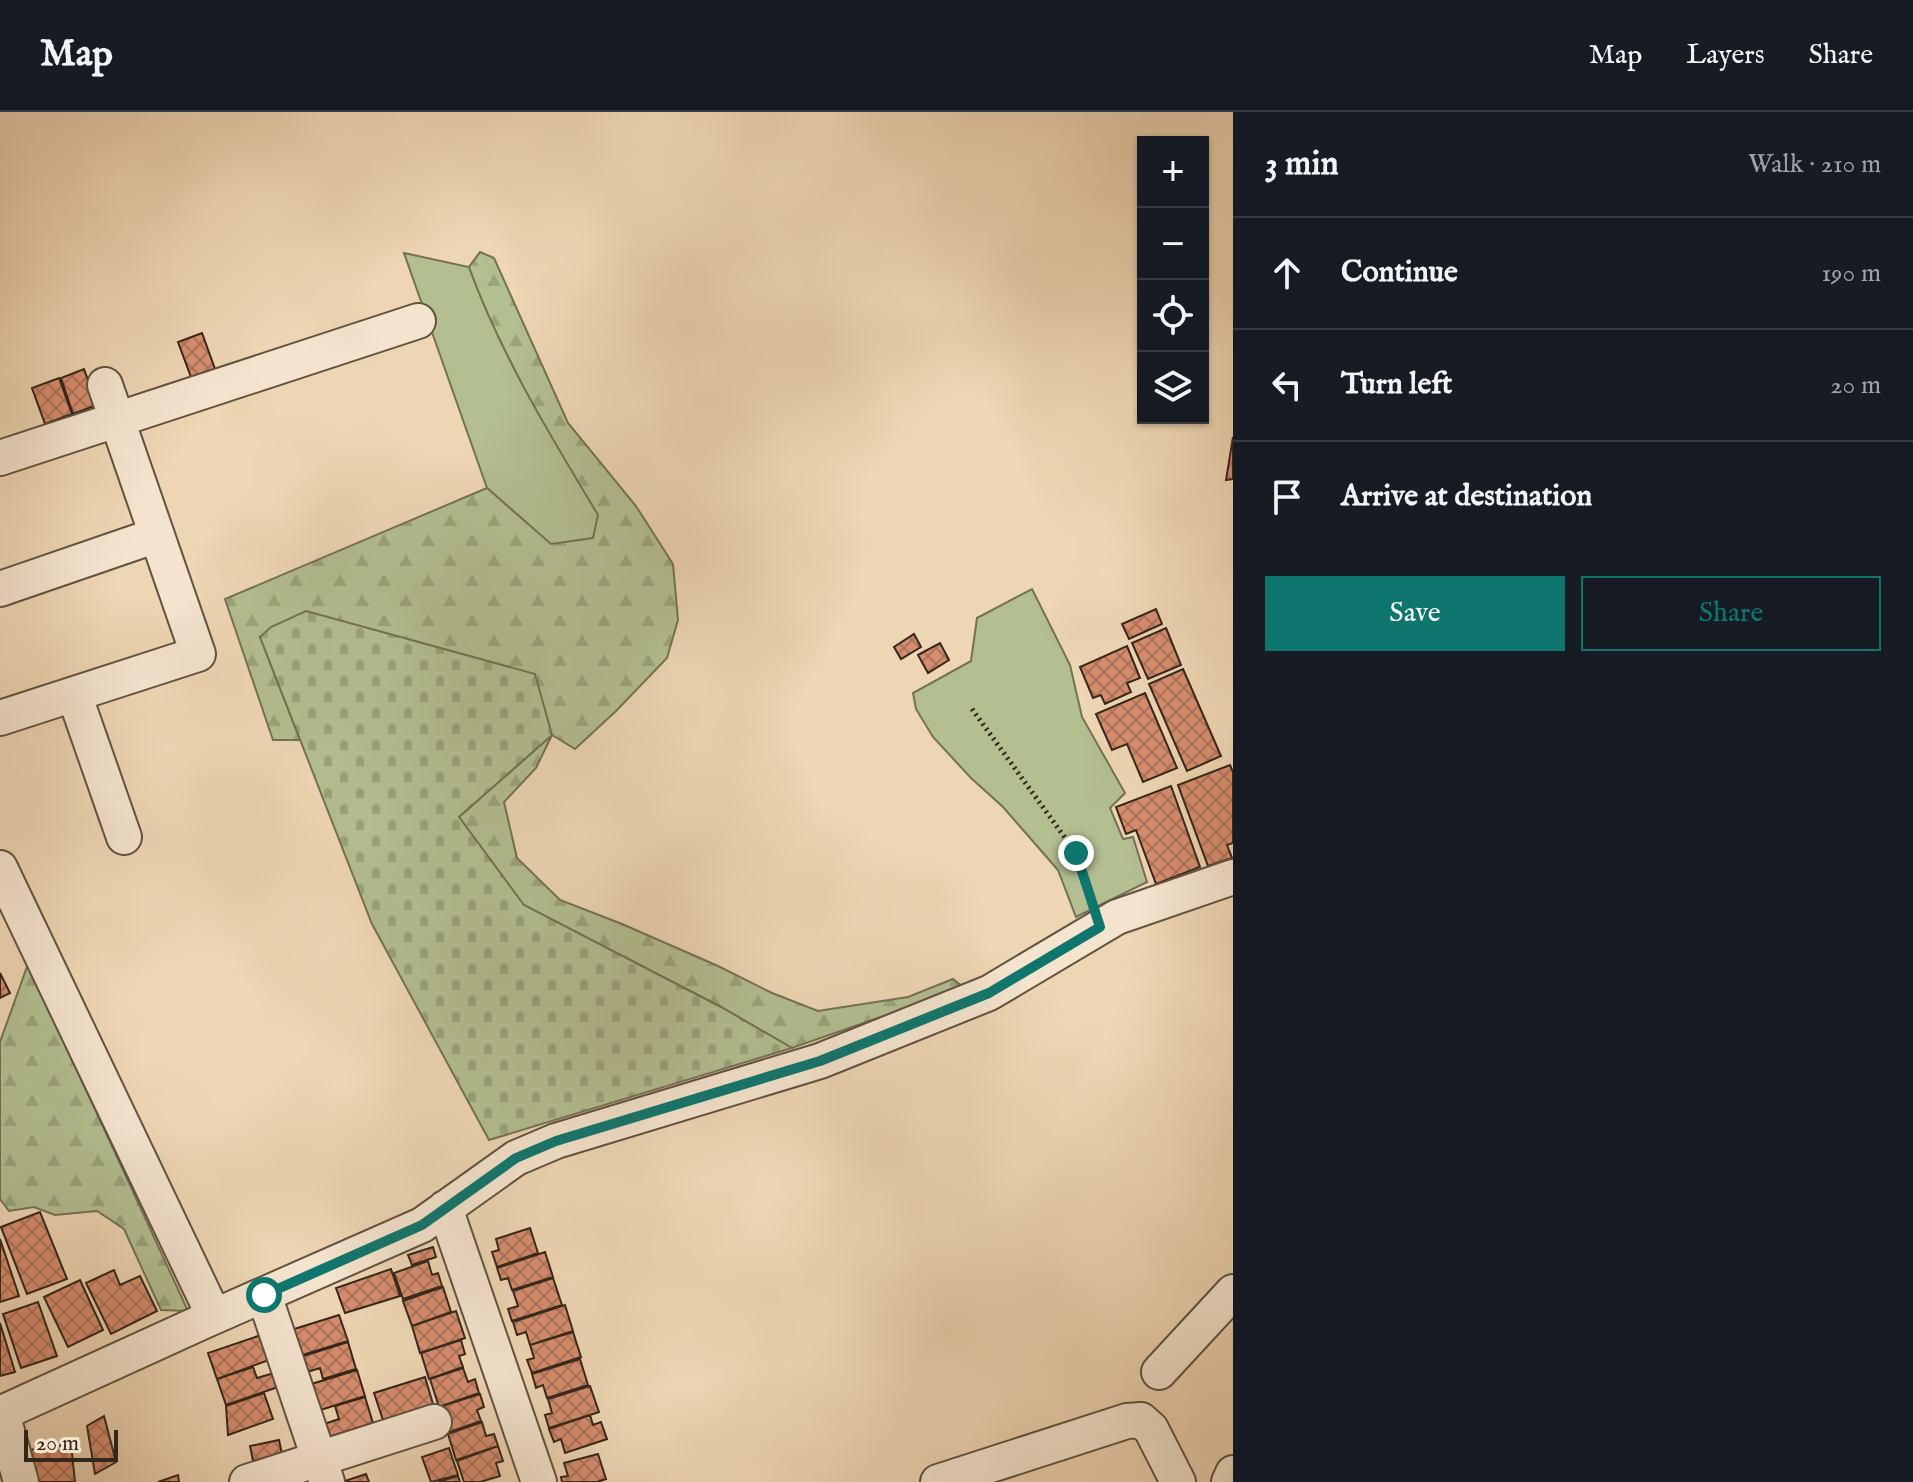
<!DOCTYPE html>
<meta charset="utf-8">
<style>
:root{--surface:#171b24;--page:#242831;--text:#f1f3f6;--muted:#9ea1a6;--line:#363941;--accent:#0f766e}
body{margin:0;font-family:"IM FELL English",serif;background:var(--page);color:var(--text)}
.controls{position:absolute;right:24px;top:24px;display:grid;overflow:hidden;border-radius:0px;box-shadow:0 2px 6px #0004}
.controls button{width:72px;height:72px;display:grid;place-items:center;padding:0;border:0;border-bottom:2px solid var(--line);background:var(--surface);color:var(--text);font:40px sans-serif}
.scale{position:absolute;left:24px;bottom:20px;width:94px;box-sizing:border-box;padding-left:8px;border:4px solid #33261b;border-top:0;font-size:22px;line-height:28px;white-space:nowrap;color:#33261b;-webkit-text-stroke:6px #f4e4ce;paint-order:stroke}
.stop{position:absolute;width:24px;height:24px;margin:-18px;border:6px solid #0f766e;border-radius:50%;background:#fff}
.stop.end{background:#0f766e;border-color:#fff;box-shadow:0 2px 8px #0008}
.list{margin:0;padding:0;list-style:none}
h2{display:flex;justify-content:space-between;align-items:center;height:104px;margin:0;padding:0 32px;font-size:34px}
h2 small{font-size:26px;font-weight:400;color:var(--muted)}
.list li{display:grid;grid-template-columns:52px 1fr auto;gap:24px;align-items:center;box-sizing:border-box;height:112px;padding:0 32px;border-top:2px solid var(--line)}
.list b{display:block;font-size:30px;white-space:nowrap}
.list em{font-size:26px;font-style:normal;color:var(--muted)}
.actions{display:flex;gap:16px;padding:24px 32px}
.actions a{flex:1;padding:18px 0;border:2px solid var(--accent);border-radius:0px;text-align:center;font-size:28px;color:var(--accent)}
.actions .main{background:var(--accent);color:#fff}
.icon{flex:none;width:44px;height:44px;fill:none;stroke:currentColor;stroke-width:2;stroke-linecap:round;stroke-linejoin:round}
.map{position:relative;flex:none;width:1233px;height:1370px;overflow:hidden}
header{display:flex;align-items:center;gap:48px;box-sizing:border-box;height:112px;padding:0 40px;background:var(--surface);border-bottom:2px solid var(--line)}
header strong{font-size:38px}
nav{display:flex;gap:44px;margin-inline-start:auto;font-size:28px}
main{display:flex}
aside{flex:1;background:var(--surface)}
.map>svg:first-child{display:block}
.green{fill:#b3be91;stroke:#737256;stroke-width:2}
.forest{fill:url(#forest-firs);stroke:#737256;stroke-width:2}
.cemetery{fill:url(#cemetery-stones);stroke:#737256;stroke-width:2}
.building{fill:url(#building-cross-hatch);stroke:#33261b;stroke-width:2}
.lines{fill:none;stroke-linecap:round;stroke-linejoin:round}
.street-casing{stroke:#625241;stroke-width:38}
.path{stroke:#33261b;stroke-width:5;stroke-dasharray:2 4;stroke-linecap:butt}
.street{stroke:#f4e4ce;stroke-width:34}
.route{stroke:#0f766e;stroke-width:10}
</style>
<header>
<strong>Map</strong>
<nav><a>Map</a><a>Layers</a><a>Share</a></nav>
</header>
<main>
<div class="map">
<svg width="1233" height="1370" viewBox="0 0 1233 1370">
<defs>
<pattern id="forest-firs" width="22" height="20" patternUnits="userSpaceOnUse" patternTransform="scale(2)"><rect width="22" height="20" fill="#b3be91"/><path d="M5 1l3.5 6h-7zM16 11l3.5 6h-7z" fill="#9aa37c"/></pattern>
<pattern id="cemetery-stones" width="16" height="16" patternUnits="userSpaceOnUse" patternTransform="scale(2)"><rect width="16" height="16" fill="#b3be91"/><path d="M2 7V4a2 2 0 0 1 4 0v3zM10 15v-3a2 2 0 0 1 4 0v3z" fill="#9aa37c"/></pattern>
<pattern id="building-cross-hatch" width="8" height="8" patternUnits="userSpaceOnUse" patternTransform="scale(2)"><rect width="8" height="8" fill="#d68d6e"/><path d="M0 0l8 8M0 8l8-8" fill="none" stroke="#ae735a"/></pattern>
</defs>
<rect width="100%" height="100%" fill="#eed5b3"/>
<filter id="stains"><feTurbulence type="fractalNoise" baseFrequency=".0025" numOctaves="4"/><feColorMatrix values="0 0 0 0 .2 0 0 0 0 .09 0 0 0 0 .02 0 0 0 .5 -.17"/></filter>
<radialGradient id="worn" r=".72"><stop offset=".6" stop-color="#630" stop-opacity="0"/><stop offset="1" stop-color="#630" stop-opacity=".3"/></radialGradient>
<path class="green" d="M404,141l65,14c32,88 81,168 130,248l-6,23 -42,7 -64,-57z
M1032,477l38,76 12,52 43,76 -15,15 13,31 10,-2 14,45 -71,35 -18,-47 -55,-63 -32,-29 -38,-41 -17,-28 -3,-16 58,-32 6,-43z"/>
<path class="forest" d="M480,140l14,6 74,165 68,83 37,58 5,56 -11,38 -51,53 -41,38 -23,-14 -16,33 -32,34 13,56 43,42 62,24 96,42 54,27 46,18 90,-14 45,-18 11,9 -172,60 -71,-41 -198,-102 -64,-88 93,-82 -292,-98 40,103h-27l-48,-141 262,-111 64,56 42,-6 5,-23c-48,-80 -97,-160 -129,-248z
M28,852l160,347 -27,-1 -37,-81 -27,-18 -42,4 -21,-8 -25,4 -9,-12v-157z"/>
<path class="cemetery" d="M306,499l229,63 17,61 -93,82 65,88 197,102 71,41 -303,92 -117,-216 -112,-287 11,-10z"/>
<path class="building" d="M202,221l13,36 -24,8 -13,-35z
M84,257l13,36 -24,9 -12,-36z
M59,266l13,36 -27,10 -13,-36z
M1233,325v42l-7,1z
M1156,497l6,15 -33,15 -7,-15z
M1166,516l15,37 -33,14 -16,-36z
M914,522l7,13 -20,12 -7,-12z
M940,531l9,17 -21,13 -10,-18z
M1127,534l13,32 -13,5 4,9 -26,12 -4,-9 -8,3 -13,-31z
M1183,557l38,87 -34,15 -38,-87z
M1145,581l32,75 -34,14 -16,-38 -15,6 -16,-36z
M1230,653l3,7v71l-6,2 5,13 -24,8 -30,-81z
M1171,674l29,81 -44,17 -20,-54 -10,4 -10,-27z
M0,861l10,20 -10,5z
M40,1100l27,67 -40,15 -26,-67z
M530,1116l8,25 -41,14 -5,-15 7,-2 -3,-11z
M0,1127l19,57 -19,6z
M433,1135l3,10 -24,8 -4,-10z
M545,1140l8,25 -41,13 -4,-12 -7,2 -4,-12z
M428,1149l4,14 6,-2 4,13 -39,13 -9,-26z
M391,1157l9,27 -55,17 -9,-25z
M114,1158l6,15 20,-9 17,35 -46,23 -25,-51z
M553,1166l9,27 -50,16 -4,-12 10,-3 -5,-15z
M80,1168l23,50 -35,17 -24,-50z
M443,1175l8,25 -39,14 -9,-25z
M38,1190l19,54 -36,12 -18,-54z
M565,1193l8,26 -43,14 -4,-13 -9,3 -4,-13z
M456,1199l9,27 -45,15 -8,-27z
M339,1203l9,26 -52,16 -8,-26z
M0,1211l15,49 -15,4z
M573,1220l8,25 -49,16 -5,-13 7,-2 -4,-13z
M261,1223l8,25 -52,19 -9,-26z
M461,1228l4,14 -6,2 4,11 -34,12 -8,-26z
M348,1230l8,27 -33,10 -3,-11 -19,6 -4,-16z
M580,1247l8,26 -41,13 -4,-13 -7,3 -4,-14z
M253,1255l4,11 17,-5 4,14 -52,18 -9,-26z
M463,1256l5,14 7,-3 4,14 -40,14 -9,-28z
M357,1258l8,26 -51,16 -9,-26z
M425,1265l8,27 -50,16 -9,-27z
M590,1274l9,26 -50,16 -4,-13 7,-2 -4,-14z
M264,1281l9,26 -45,16 -2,-29z
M480,1282l4,13 -7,3 4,11 -34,12 -8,-26z
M365,1285l8,26 -50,16 -5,-13 21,-7 -4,-13z
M590,1303l3,10 8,-3 6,17 -42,14 -4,-14 -7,3 -5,-13z
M104,1304l12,46 -21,12 -8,-48z
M482,1310l4,14 8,-2 4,12 -42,14 -8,-26z
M279,1328l3,14 -29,7 -3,-15z
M71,1332l4,38h-44l-2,-32z
M498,1334l5,15 -7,2 4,13 -20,6h-16l-7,-21z
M449,1336l9,27 -27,7 -9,-25z
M598,1342l8,25 -9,3h-35l-1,-5 7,-1 -4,-13z
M366,1362l3,8h-27z
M178,1363l1,7h-21z
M458,1364l2,6h-22z"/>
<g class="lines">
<g class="street-casing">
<path id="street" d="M0,346l418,-137
M0,477l157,-54
M74,582l50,143
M0,606l198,-64 -93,-269
M0,756l214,448
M445,1096l94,274
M264,1183l63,187
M1159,1260l74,-80
M2,1301l19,69
M0,1302l204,-93 218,-96 94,-67 40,-17 264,-80 169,-68 128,-76 116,-40
M247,1370l187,-60
M938,1370l189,-61 14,-1 10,9 27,53
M1229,1370l4,-9"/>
</g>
<path class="path" d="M972,597l104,144 14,43"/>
<use href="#street" class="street"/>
</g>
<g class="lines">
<path class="route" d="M264,1183l158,-70 94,-67 40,-17 264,-80 169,-68 111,-66 -24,-74"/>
</g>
<rect width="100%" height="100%" filter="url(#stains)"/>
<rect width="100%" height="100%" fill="url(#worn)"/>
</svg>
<div class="controls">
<button>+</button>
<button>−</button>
<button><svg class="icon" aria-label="locate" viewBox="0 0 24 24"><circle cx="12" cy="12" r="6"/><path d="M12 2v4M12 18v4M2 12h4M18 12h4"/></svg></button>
<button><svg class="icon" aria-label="layers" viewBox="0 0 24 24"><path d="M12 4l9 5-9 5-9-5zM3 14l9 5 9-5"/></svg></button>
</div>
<div class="scale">20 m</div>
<div class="stop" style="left:264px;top:1183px"></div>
<div class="stop end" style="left:1076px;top:741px"></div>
</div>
<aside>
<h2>3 min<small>Walk · 210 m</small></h2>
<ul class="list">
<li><svg class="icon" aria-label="ahead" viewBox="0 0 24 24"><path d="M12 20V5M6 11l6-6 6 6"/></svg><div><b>Continue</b></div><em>190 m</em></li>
<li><svg class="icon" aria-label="left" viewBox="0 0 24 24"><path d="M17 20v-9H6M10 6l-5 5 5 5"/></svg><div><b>Turn left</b></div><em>20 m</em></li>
<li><svg class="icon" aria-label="arrive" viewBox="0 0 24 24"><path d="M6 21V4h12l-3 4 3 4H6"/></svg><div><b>Arrive at destination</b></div></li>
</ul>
<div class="actions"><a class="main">Save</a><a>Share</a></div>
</aside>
</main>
